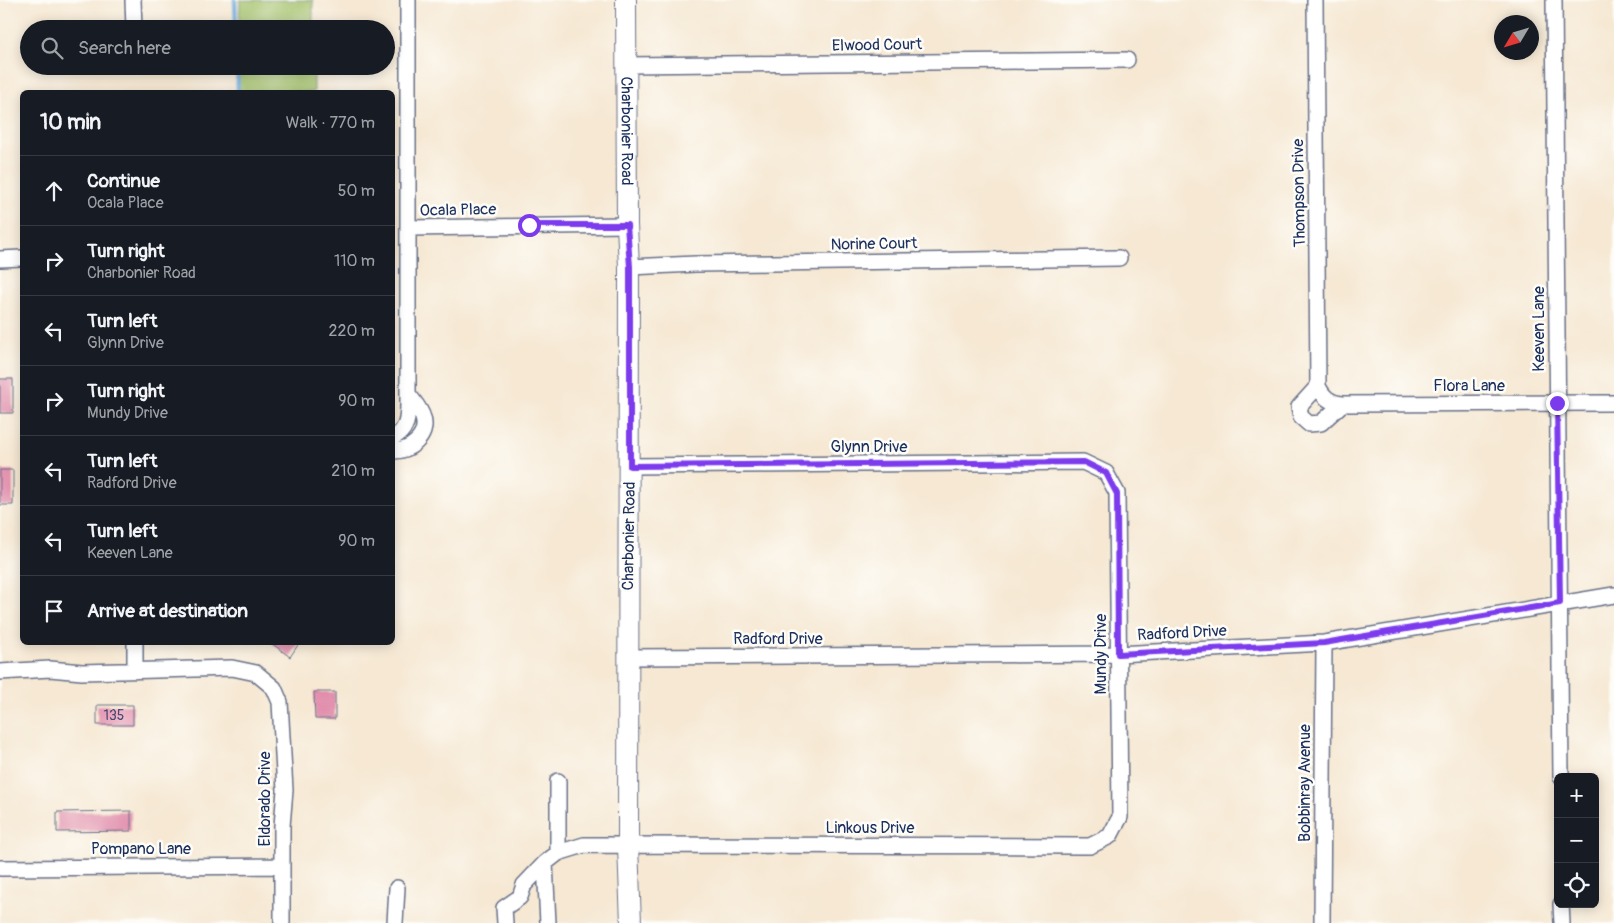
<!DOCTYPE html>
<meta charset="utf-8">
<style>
:root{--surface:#171b24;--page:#20242c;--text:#f1f3f6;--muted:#9ea1a6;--line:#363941}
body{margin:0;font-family:Pangolin,sans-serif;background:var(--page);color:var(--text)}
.controls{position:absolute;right:15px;bottom:15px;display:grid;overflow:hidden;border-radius:8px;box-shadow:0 2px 12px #0003}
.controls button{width:45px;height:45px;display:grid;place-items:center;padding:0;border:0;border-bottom:1px solid var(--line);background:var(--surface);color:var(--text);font:25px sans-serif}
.compass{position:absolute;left:1494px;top:15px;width:45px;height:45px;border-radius:50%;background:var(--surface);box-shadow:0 2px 12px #0003;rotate:232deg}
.stop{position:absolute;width:15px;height:15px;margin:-11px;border:4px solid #7c3aed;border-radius:50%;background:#fff}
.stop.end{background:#7c3aed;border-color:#fff;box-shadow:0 1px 5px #0008}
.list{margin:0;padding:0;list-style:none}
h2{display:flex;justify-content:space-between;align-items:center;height:65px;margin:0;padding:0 20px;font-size:21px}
h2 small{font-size:16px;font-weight:400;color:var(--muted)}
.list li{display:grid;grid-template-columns:32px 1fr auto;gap:15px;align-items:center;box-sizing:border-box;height:70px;padding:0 20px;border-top:1px solid var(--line)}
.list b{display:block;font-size:19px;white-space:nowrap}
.list p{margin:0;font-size:16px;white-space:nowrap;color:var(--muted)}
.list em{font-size:16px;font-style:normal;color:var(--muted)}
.icon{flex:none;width:28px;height:28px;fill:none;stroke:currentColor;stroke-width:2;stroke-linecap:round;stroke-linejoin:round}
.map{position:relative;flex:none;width:1614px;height:923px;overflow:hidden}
.search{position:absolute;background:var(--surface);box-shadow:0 2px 12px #0003;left:20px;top:20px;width:375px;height:55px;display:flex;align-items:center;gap:12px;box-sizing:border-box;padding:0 18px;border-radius:28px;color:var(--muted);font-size:19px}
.panel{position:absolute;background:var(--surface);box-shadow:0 2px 12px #0003;left:20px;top:90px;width:375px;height:555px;border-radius:8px}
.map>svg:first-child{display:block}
.green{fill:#a1bf67;stroke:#5e7762}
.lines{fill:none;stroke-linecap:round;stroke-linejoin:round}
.stream{stroke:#67a8db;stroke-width:4.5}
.building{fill:#e18dab}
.minor-casing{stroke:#687087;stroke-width:18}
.major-casing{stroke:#687087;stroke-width:22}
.minor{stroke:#fff;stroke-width:15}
.major{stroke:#fff;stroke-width:20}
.route{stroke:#7c3aed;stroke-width:6}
.labels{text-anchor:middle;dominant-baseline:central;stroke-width:5;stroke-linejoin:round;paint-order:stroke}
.number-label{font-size:14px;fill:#4c4671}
.street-label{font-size:16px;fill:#1b2f5e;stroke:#fdfcf7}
</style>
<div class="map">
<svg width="1614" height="923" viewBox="0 0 1614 923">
<rect width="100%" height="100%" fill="#fdfcf7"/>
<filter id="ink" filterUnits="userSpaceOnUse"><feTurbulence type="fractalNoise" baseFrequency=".02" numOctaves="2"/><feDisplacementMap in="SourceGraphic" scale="10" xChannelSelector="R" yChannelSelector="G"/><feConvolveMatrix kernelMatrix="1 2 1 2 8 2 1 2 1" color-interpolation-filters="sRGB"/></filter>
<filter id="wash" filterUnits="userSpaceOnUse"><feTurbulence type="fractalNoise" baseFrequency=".0096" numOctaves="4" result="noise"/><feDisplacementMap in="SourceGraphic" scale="20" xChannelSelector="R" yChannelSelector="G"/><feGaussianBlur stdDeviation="1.12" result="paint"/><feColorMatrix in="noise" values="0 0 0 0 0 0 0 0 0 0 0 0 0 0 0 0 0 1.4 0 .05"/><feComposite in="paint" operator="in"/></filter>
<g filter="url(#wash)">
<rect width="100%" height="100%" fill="#f6e8d3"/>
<path class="green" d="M240,0h73v29h-74z
M238,66h76v26h-77z"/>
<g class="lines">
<path class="stream" d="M235,0l1,29
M237,66l1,26"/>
</g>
<g id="blocks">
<path class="building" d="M0,379h13v34h-13z
M0,470h13v35h-13z
M270,642h30l-10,15z
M314,692h21v27h-20z
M97,705h36v20h-36z
M131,811v20l-74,1v-20z"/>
</g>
</g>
<g filter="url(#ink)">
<use href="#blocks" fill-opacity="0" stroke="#687087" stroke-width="1"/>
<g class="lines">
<g class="minor-casing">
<path id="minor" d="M133,0l1,29
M1315,0l3,386c5,11 12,17 24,18l272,-1
M1554,0l7,777
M627,65l500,-5
M409,228l218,-3
M0,259l22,-1
M629,267l67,-3 423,-6
M1318,386l-19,21 2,10 8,7 12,-1 21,-19
M392,438c16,-7 16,-21 16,-36v-402
M392,451c17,1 37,-14 31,-33 -2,-9 -9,-16 -15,-24
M135,642v29
M628,657l490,-3 206,-11 290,-48
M0,672l50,-3 32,3 150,-4 24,5 18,15 6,14 5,88 -3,36v97
M558,781v72
M0,868l282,-2
M1561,904l1,19
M395,923l2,-35
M505,923l-1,-15 16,-11 4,-12 21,-22
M548,923l-3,-60 13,-10 26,-8 506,1 20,-10 10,-19 -3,-324 -11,-20 -23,-11 -454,4
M1322,923l2,-280"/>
</g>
<g class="major-casing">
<g id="major">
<path id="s1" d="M626,0l1,225 2,42 -1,579 3,77"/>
</g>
</g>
<use href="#minor" class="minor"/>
<use href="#major" class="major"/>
</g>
</g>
<g class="lines" filter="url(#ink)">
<path class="route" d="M529,225h98l3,42v199l454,-4 22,11 11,21 1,160 206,-11 236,-40 -3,-200"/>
</g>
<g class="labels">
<g class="number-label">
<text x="114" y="715">135</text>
</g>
<g class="street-label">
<text transform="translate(877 45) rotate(-1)">Elwood Court</text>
<text stroke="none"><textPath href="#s1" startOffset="131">Charbonier Road</textPath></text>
<text transform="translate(1299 193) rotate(-91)">Thompson Drive</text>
<text transform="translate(458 210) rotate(-1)">Ocala Place</text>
<text transform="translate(874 244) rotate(-1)">Norine Court</text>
<text transform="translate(1539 329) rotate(-90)">Keeven Lane</text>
<text x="1469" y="386">Flora Lane</text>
<text x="869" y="447">Glynn Drive</text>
<text transform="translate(629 536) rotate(-89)">Charbonier Road</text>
<text transform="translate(1182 633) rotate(-3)">Radford Drive</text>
<text x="778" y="639">Radford Drive</text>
<text transform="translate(1101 654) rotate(-90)">Mundy Drive</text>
<text transform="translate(1305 783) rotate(-90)">Bobbinray Avenue</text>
<text transform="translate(265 799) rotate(-90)">Eldorado Drive</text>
<text x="870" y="828">Linkous Drive</text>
<text x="141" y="849">Pompano Lane</text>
</g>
</g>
</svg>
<div class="controls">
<button>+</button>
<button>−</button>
<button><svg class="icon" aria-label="locate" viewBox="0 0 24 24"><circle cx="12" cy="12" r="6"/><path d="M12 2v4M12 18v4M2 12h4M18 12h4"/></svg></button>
</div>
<svg class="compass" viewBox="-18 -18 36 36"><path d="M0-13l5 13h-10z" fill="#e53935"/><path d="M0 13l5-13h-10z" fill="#9ea1a6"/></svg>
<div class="stop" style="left:529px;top:225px"></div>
<div class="stop end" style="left:1557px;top:403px"></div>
<div class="search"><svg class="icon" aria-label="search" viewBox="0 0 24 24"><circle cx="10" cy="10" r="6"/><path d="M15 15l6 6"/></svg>Search here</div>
<section class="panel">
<h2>10 min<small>Walk · 770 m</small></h2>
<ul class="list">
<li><svg class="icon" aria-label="ahead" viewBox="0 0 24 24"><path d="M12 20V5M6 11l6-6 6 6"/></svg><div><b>Continue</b><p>Ocala Place</p></div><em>50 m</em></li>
<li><svg class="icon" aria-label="right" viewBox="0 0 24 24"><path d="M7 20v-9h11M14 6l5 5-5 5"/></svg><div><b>Turn right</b><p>Charbonier Road</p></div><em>110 m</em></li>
<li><svg class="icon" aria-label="left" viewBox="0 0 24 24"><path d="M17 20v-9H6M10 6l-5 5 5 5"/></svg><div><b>Turn left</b><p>Glynn Drive</p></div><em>220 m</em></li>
<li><svg class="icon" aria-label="right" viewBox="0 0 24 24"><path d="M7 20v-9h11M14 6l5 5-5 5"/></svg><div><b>Turn right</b><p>Mundy Drive</p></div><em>90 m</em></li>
<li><svg class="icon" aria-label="left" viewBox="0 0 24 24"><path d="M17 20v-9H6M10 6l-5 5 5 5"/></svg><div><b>Turn left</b><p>Radford Drive</p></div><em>210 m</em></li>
<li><svg class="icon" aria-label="left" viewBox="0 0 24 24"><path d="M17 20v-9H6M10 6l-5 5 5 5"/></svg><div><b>Turn left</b><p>Keeven Lane</p></div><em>90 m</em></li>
<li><svg class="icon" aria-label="arrive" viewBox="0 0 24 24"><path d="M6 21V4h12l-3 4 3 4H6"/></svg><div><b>Arrive at destination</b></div></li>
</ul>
</section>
</div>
